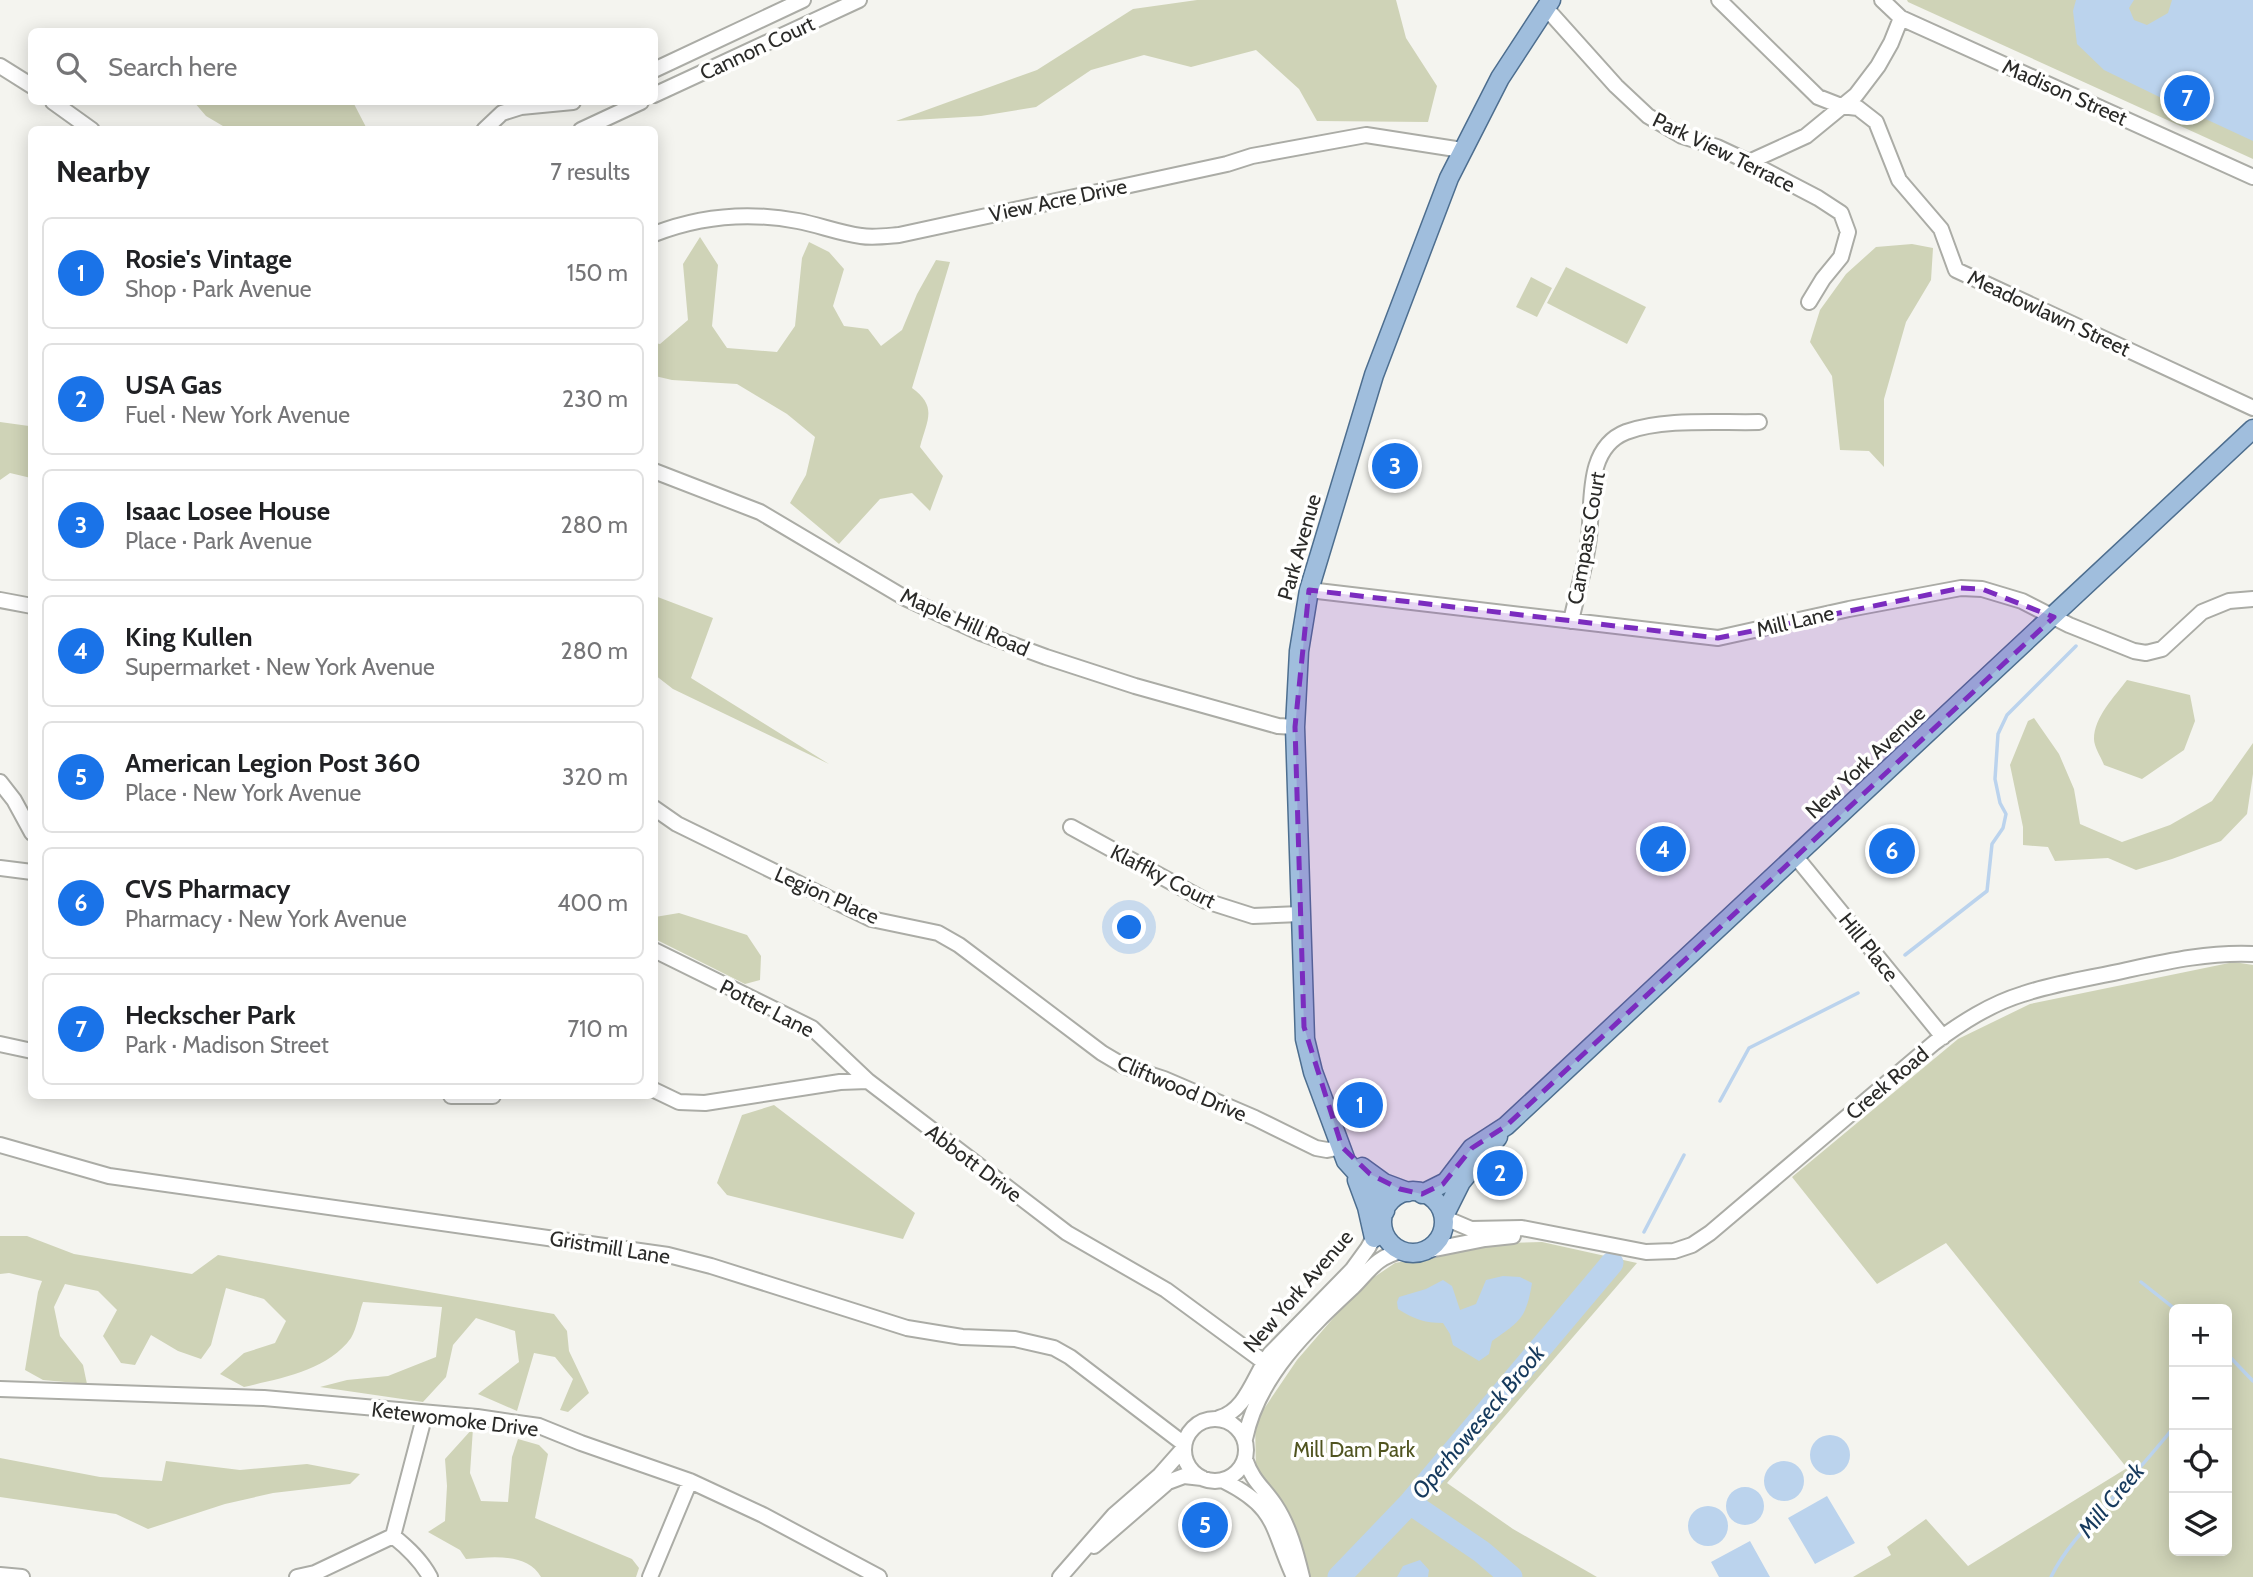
<!DOCTYPE html>
<meta charset="utf-8">
<style>
:root{--surface:#fff;--page:#f6f6f6;--text:#202124;--muted:#757577;--line:#e0e0e0;--accent:#1a73e8}
body{margin:0;font-family:Cabin,sans-serif;background:var(--page);color:var(--text)}
.controls{position:absolute;right:21px;bottom:21px;display:grid;overflow:hidden;border-radius:10px;box-shadow:0 4px 18px #0003}
.controls button{width:63px;height:63px;display:grid;place-items:center;padding:0;border:0;border-bottom:2px solid var(--line);background:var(--surface);color:var(--text);font:35px sans-serif}
.you{position:absolute;left:1130px;top:928px;width:24px;height:24px;margin:-18px;border:5px solid #fff;border-radius:50%;background:#1a73e8;box-shadow:0 0 0 10px #1a73e833}
.badge{display:grid;place-items:center;width:46px;height:46px;border-radius:50%;background:var(--accent);color:#fff;font-size:23px;font-weight:700}
.pin{position:absolute;translate:-50% -50%;border:4px solid #fff;box-shadow:0 2px 7px #0006}
.list{margin:0;padding:0;list-style:none}
h2{display:flex;justify-content:space-between;align-items:center;height:91px;margin:0;padding:0 28px;font-size:30px}
h2 small{font-size:23px;font-weight:400;color:var(--muted)}
.list li{display:grid;grid-template-columns:46px 1fr auto;gap:21px;align-items:center;box-sizing:border-box;height:112px;margin:0 14px 14px;padding:0 14px;border:2px solid var(--line);border-radius:10px}
.list b{display:block;font-size:26px;white-space:nowrap}
.list p{margin:0;font-size:23px;white-space:nowrap;color:var(--muted)}
.list em{font-size:23px;font-style:normal;color:var(--muted)}
.icon{flex:none;width:38px;height:38px;fill:none;stroke:currentColor;stroke-width:2;stroke-linecap:round;stroke-linejoin:round}
.map{position:relative;flex:none;width:2253px;height:1577px;overflow:hidden}
.search{position:absolute;background:var(--surface);box-shadow:0 4px 18px #0003;left:28px;top:28px;width:630px;height:77px;display:flex;align-items:center;gap:18px;box-sizing:border-box;padding:0 24px;border-radius:10px;color:var(--muted);font-size:26px}
.panel{position:absolute;background:var(--surface);box-shadow:0 4px 18px #0003;left:28px;top:126px;width:630px;height:973px;border-radius:10px}
.map>svg:first-child{display:block}
.green{fill:#cfd3b7;fill-rule:evenodd}
.water{fill:#bbd3ed}
.lines{fill:none;stroke-linecap:round;stroke-linejoin:round}
.stream{stroke:#bbd3ed;stroke-width:3.5}
.river{stroke:#bbd3ed;stroke-width:23}
.minor-casing{stroke:#abaca6;stroke-width:18}
.major-casing{stroke:#4d6e8f;stroke-width:21}
.minor{stroke:#fff;stroke-width:14}
.major{stroke:#a0bedd;stroke-width:18}
.marked{fill:#7b2cbf;fill-opacity:0.2;stroke:#7b2cbf;stroke-width:5;stroke-dasharray:14 9;stroke-linejoin:round}
.labels{text-anchor:middle;dominant-baseline:central;stroke-width:7;stroke-linejoin:round;paint-order:stroke}
.street-label{font-size:21px;fill:#2a2a28;stroke:#fffffe}
.park-label{font-size:21px;fill:#505420;stroke:#fffffe}
.water-label{font-size:23px;font-style:italic;fill:#163a5d;stroke:#fffffe}
</style>
<div class="map">
<svg width="2253" height="1577" viewBox="0 0 2253 1577">
<rect width="100%" height="100%" fill="#f4f4ef"/>
<path class="green" d="M1197,0h199l10,38 31,48 -9,36 -111,-1 -18,-32 -43,-39 -65,17 -47,-12 -53,15 -55,37 -55,9 -85,5 141,-51 96,-61z
M1907,0h346v159l-345,-157z
M194,102h159l14,27h-139l-22,-13z
M700,237l18,28 -6,61 15,22 50,4 18,-26 7,-68 7,-16 20,10 15,17 -11,37 11,20 24,3 13,17 21,-16 15,-36 19,-34 14,2 -38,126c26,19 15,32 8,59l23,29 -13,35 -18,-18 -32,6 -41,45 -49,-41 16,-28 9,-38 -28,-23 -50,-30 -65,-4 -17,-4v-33l5,1 28,-24 -5,-56z
M1912,244l21,4 -2,32 -25,42 -22,77v68l-15,-16 -29,-1 -8,-74 -22,-34 10,-32 26,-36 30,-27z
M1566,267l80,40 -19,37 -80,-41z
M1531,277l21,11 -15,29 -21,-10z
M0,422l29,4 2,-4v56l-21,-5 -10,7z
M655,596l58,22 -22,60 138,86 -156,-75 -18,-14z
M2127,680l63,15 5,26 -11,29 -42,29 -38,-14c-3,-8 -10,-18 -10,-26 0,-22 21,-43 33,-59z
M2034,718l25,36 15,35 6,35 42,18 48,-17 42,-24 41,-58v31l-6,40 -26,27 -49,18 -36,11 -28,-12 -53,3 -7,-14 -25,-2v-18l-13,-62 18,-44z
M679,913l68,22 14,21 -1,24 -15,4 -90,-45v-22z
M2234,962l19,3v612h-400l38,-22 -4,-8 39,-28 42,47 159,-98 -181,-225 -69,41 -85,-107 166,-138 72,-35zM2174,1309h53v242h-53z
M774,1105l141,108 -12,26 -176,-44 -10,-12 25,-68z
M0,1236h27l47,18 118,20 26,-19 336,59 13,17 2,20 20,42 -21,19 -8,-2 13,-31 -18,-22 -21,-4 -17,58 -39,-17 41,-32 -4,-31 -39,-13 -23,27 -7,32 -23,25 -103,-15 27,-7 41,-4 48,-19 6,-50 -79,-5c-4,11 -6,26 -12,36 -24,33 -70,40 -107,49l-24,-13 24,-21 31,-10 11,-22 -22,-22 -38,-11 -15,57 -10,14 -23,-8 -27,-16 -16,30 -14,-2 -18,-27 14,-26 -19,-19 -33,-7 -11,23 6,29 23,29 4,19 -44,-4 -18,-10 13,-78 4,-11 -33,-8 -9,1z
M1542,1242l95,21 -190,220 66,46 84,48h-290l-51,-105 -1,-50 42,-62 64,-74 34,-23 107,-20z
M473,1428l-3,45 11,28 27,1 4,-45 6,-18 21,6 9,9 -13,64 97,41 7,9 -3,9h-95c-14,-25 -51,-20 -75,-18l-6,-9 -32,-18 17,-11 2,-35 -2,-27z
M0,1458l100,19 62,4 4,-20 74,9 67,-6 53,10 -10,10 -77,9 -48,11 -77,25 -32,-15 -116,-17z"/>
<path class="water" d="M2076,0h58l-5,8 5,12 13,5 21,-12 4,-13h81v141l-56,-26 1,-4 -16,-7 -2,3 -76,-37 -27,-26 -4,-33z
M1503,1276l17,1 12,6c-6,36 -12,38 -40,58l-3,13 -10,7 -26,-16 -3,-11 -7,-11c-19,0 -29,-4 -45,-14l-1,-7 2,-5 27,-8 17,-9 9,6 8,24 16,-6 10,-24z
M1810 1455a20 20 0 1 1 40 0a20 20 0 1 1-40 0Z
M1764 1481a20 20 0 1 1 40 0a20 20 0 1 1-40 0Z
M1726 1506a19 19 0 1 1 38 0a19 19 0 1 1-38 0Z
M1827,1496l28,47 -40,21 -27,-46z
M1688 1526a20 20 0 1 1 40 0a20 20 0 1 1-40 0Z
M1750,1541l20,36h-51l-8,-15z
M1420,1560l9,10 -1,7h-31l6,-11z"/>
<g class="lines">
<path class="stream" d="M1905,955l82,-64 5,-47 11,-16 3,-14 -6,-11 -5,-24 3,-45 9,-19 69,-69
M1720,1101l29,-53 109,-55
M1644,1232l40,-77
M2141,1282l34,27
M2227,1354l26,27
M2051,1577c13,-27 36,-51 56,-73 23,-25 46,-51 67,-77"/>
<path class="river" d="M1410,1503l72,49 29,25
M1339,1577l71,-74 202,-240"/>
<g class="minor-casing">
<path id="minor" d="M1719,0l99,97 23,9 17,2 18,14 23,58 42,49 15,41 297,138
M1882,0l19,18 352,159
M1546,8l70,78 32,30 34,20 35,11 32,15 69,36 23,15 7,19 -7,25 -18,22 -14,23
M0,66l32,20
M654,70l149,-70
M654,95l205,-95
M53,102l39,28
M484,130l18,-17 19,-6 52,-5
M581,130l60,-28
M1749,162l57,-26 50,-41 22,-29 13,-23 10,-25
M654,234c46,-18 96,-22 144,-13 21,4 41,12 63,15 12,2 26,0 38,-1l328,-71 25,-8 114,-21 96,15
M654,471l106,41 145,86 76,35 65,24 89,29 143,40 17,1
M1309,590l409,48 131,-29 112,-21 21,1 40,12 47,24 65,26 12,2 16,-4 40,-37 27,-11 24,-2
M0,600l32,6
M1571,621c6,-28 15,-56 18,-84 4,-34 -4,-89 37,-105 37,-14 93,-9 133,-10
M0,782l14,18 18,33
M654,808l23,16 194,95 67,14 21,12 143,108 22,13 40,13 91,39 61,30 11,2 15,-3
M1071,827l135,74 47,15 47,-2
M1796,857l147,180
M0,868l32,4
M654,950l158,78 56,53
M0,1044l32,7
M654,1090l25,12 26,1 135,-21 28,-1 199,152 99,57 98,72
M451,1096h42
M0,1145l109,31 559,79 43,11 196,62 55,9 53,2 39,9 16,9 114,87
M1445,1218l26,11 51,-1 124,24 28,-1 18,-6 18,-12 224,-190c27,-20 56,-39 89,-49 33,-11 69,-16 104,-24 42,-9 83,-18 126,-16
M1425,1251l60,-12 28,-3
M0,1389l264,9 213,19 62,9 42,17 109,38 73,34 116,62
M1219,1418c28,-8 35,-43 51,-64l82,-84 16,-22 14,-26
M1184 1450a31 31 0 1 1 62 0a31 31 0 1 1-62 0Z
M1245,1439c13,-63 62,-109 107,-151 18,-18 24,-31 50,-37
M1245,1459c8,23 18,28 30,46 14,21 21,47 27,72
M1224,1481c54,27 47,46 70,96
M393,1536c15,12 28,24 37,41
M1094,1546l74,-64 16,-6 18,2
M0,1575l22,2
M297,1577l18,-4 78,-37 32,-122
M650,1577l40,-96
M1060,1577l54,-62 46,-40 23,-26"/>
</g>
<g class="major-casing">
<path id="major" d="M1362,1167l22,16 24,9
M1357,1180l10,27 7,31
M1382 1222a31 31 0 1 1 62 0a31 31 0 1 1-62 0Z
M1422,1194l24,-12 26,-34 34,-22 747,-697
M1385,1211l-10,-18 -29,-32 -33,-89 -8,-33 -10,-312 4,-76 10,-61 65,-215 75,-197 51,-100 51,-78
M1445,1214l16,-32 37,-45"/>
</g>
<use href="#minor" class="minor"/>
<use href="#major" class="major"/>
</g>
<path class="marked" d="M1961,588l21,1 72,28 -548,509 -34,22 -29,36 -21,10 -22,-5 -30,-15 -28,-27 -38,-120 -9,-300 14,-137 409,48z"/>
<g class="labels">
<g class="street-label">
<text transform="translate(757 48) rotate(-25)">Cannon Court</text>
<text transform="translate(2065 92) rotate(24)">Madison Street</text>
<text transform="translate(1724 152) rotate(26)">Park View Terrace</text>
<text transform="translate(1058 200) rotate(-12)">View Acre Drive</text>
<text transform="translate(2049 313) rotate(25)">Meadowlawn Street</text>
<text transform="translate(1586 538) rotate(-80)">Campass Court</text>
<text transform="translate(1299 547) rotate(-74)">Park Avenue</text>
<text transform="translate(1795 621) rotate(-13)">Mill Lane</text>
<text transform="translate(965 622) rotate(24)">Maple Hill Road</text>
<text transform="translate(1865 762) rotate(-43)">New York Avenue</text>
<text transform="translate(1163 876) rotate(27)">Klaffky Court</text>
<text transform="translate(827 895) rotate(24)">Legion Place</text>
<text transform="translate(1869 947) rotate(51)">Hill Place</text>
<text transform="translate(767 1008) rotate(27)">Potter Lane</text>
<text transform="translate(1887 1083) rotate(-40)">Creek Road</text>
<text transform="translate(1182 1088) rotate(23)">Cliftwood Drive</text>
<text transform="translate(974 1163) rotate(37)">Abbott Drive</text>
<text transform="translate(610 1247) rotate(9)">Gristmill Lane</text>
<text transform="translate(1298 1291) rotate(-49)">New York Avenue</text>
<text transform="translate(455 1419) rotate(7)">Ketewomoke Drive</text>
</g>
<g class="park-label">
<text x="1354" y="1449">Mill Dam Park</text>
</g>
<g class="water-label">
<text transform="translate(1478 1422) rotate(-50)">Operhoweseck Brook</text>
<text transform="translate(2111 1500) rotate(-50)">Mill Creek</text>
</g>
</g>
</svg>
<div class="controls">
<button>+</button>
<button>−</button>
<button><svg class="icon" aria-label="locate" viewBox="0 0 24 24"><circle cx="12" cy="12" r="6"/><path d="M12 2v4M12 18v4M2 12h4M18 12h4"/></svg></button>
<button><svg class="icon" aria-label="layers" viewBox="0 0 24 24"><path d="M12 4l9 5-9 5-9-5zM3 14l9 5 9-5"/></svg></button>
</div>
<div class="you"></div>
<div class="pin badge" style="left:1360px;top:1105px">1</div>
<div class="pin badge" style="left:1500px;top:1173px">2</div>
<div class="pin badge" style="left:1395px;top:466px">3</div>
<div class="pin badge" style="left:1663px;top:849px">4</div>
<div class="pin badge" style="left:1205px;top:1525px">5</div>
<div class="pin badge" style="left:1892px;top:851px">6</div>
<div class="pin badge" style="left:2187px;top:98px">7</div>
<div class="search"><svg class="icon" aria-label="search" viewBox="0 0 24 24"><circle cx="10" cy="10" r="6"/><path d="M15 15l6 6"/></svg>Search here</div>
<section class="panel">
<h2>Nearby<small>7 results</small></h2>
<ul class="list">
<li><span class="badge">1</span><div><b>Rosie's Vintage</b><p>Shop · Park Avenue</p></div><em>150 m</em></li>
<li><span class="badge">2</span><div><b>USA Gas</b><p>Fuel · New York Avenue</p></div><em>230 m</em></li>
<li><span class="badge">3</span><div><b>Isaac Losee House</b><p>Place · Park Avenue</p></div><em>280 m</em></li>
<li><span class="badge">4</span><div><b>King Kullen</b><p>Supermarket · New York Avenue</p></div><em>280 m</em></li>
<li><span class="badge">5</span><div><b>American Legion Post 360</b><p>Place · New York Avenue</p></div><em>320 m</em></li>
<li><span class="badge">6</span><div><b>CVS Pharmacy</b><p>Pharmacy · New York Avenue</p></div><em>400 m</em></li>
<li><span class="badge">7</span><div><b>Heckscher Park</b><p>Park · Madison Street</p></div><em>710 m</em></li>
</ul>
</section>
</div>
